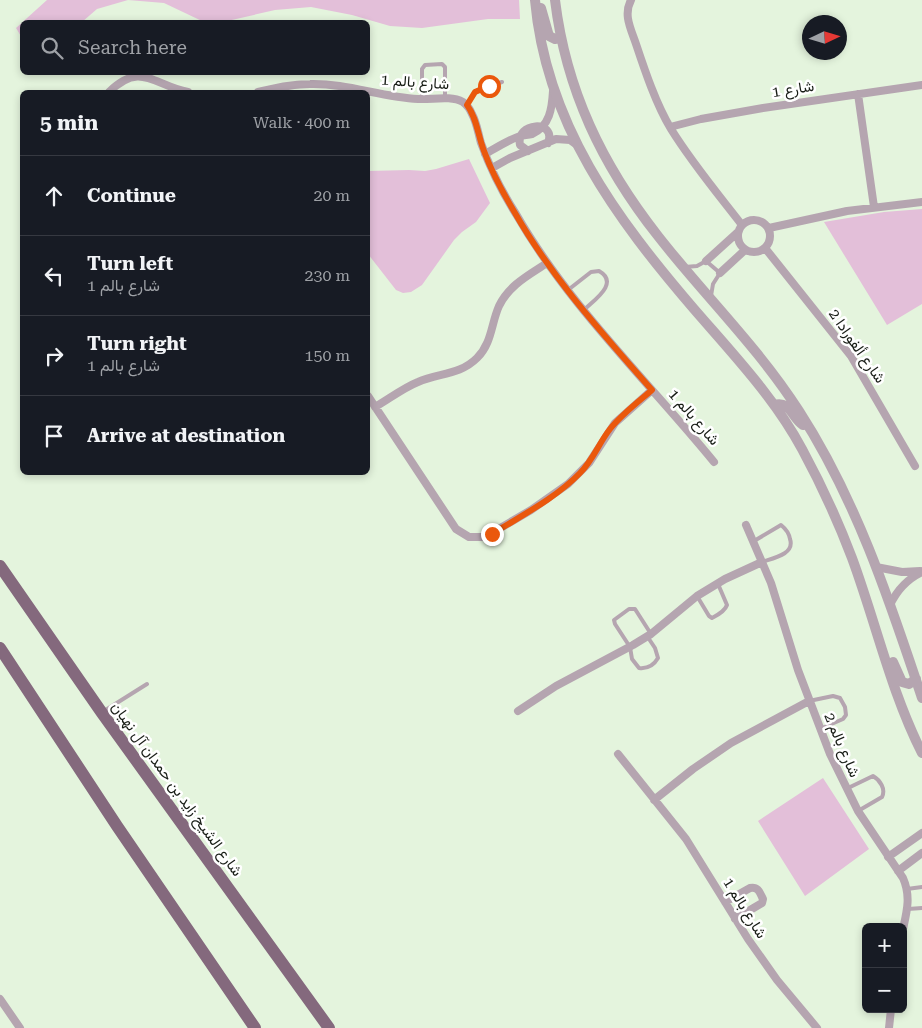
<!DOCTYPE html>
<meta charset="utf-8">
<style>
:root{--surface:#171b24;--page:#20242c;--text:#f1f3f6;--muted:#9ea1a6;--line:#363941}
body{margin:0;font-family:"Roboto Serif",Vazirmatn,serif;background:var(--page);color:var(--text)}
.controls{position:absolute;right:15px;bottom:15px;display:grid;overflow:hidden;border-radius:8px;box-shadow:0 2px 8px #0003}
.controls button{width:45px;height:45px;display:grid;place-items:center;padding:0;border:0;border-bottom:1px solid var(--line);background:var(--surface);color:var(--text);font:25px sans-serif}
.compass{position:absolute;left:802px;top:15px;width:45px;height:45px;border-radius:50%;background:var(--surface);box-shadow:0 2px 8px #0003;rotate:86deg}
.stop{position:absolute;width:15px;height:15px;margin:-11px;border:4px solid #ea580c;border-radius:50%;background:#fff}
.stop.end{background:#ea580c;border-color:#fff;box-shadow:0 1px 5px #0008}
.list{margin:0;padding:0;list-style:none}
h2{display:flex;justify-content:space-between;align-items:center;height:65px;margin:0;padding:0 20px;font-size:21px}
h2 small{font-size:16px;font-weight:400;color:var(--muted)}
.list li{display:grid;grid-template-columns:32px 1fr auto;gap:15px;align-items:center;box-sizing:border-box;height:80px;padding:0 20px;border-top:1px solid var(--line)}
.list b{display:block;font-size:19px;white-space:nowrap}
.list p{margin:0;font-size:16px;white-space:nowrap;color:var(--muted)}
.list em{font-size:16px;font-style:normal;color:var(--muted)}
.icon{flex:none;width:28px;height:28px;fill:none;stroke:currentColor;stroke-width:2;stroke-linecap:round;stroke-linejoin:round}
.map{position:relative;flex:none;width:922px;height:1028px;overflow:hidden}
.search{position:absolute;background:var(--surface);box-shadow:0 2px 8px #0003;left:20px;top:20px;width:350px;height:55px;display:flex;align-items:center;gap:12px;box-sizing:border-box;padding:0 18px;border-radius:8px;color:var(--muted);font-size:19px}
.panel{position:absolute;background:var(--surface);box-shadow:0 2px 8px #0003;left:20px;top:90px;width:350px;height:385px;border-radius:8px}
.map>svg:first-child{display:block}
.green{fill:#e3bfd9}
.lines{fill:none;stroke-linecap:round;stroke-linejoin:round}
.service{stroke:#b5a5b0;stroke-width:4}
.minor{stroke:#b5a5b0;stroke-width:8}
.tertiary{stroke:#b5a5b0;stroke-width:10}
.primary{stroke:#84697d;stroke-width:12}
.route{stroke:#ea580c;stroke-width:6}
.labels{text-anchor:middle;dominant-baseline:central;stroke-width:5;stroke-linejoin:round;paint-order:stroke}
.street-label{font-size:15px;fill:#171c15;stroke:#fff}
</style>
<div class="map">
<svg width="922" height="1028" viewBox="0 0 922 1028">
<rect width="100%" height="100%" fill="#e4f4dd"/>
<path class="green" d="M47,0h81l-31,9 -15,13h-60v16l-6,-10z
M128,0h391l1,19h-32l-66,9 -32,-2 -38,-11 -41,-8 -36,3 -52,12h-19l-40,-19z
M469,159l21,44 -14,19 -14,10 -8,8 -32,45 -11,7 -8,1 -7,-3 -28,-36v-83l41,-1 16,1 11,-2z
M922,209v95l-35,21 -63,-103 60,-10z
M823,778l46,71 -64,47 -47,-75z"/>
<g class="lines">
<path class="service" d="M422,99v-30l3,-4 17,-1 3,3v31
M467,105l8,-13 3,-2 24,-8
M685,267l12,-1 9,-5 14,12 -7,11 -2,12
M568,290l23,-18 8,-1c21,12 -5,29 -15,39
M754,541l27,-16c5,4 8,8 9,14 5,15 -16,19 -28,23
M697,596l12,20 3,2c6,-3 13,-7 15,-13l-9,-21
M647,636l8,12 3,10c-4,7 -10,11 -19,10l-7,-9 -2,-12 -15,-23 -1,-4 15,-11h6l16,25
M809,701l24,-5 7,2 5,9 1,8 -3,4 -23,10
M104,711l43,-27
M846,789l27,-13c7,4 13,13 9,21l-24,14
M907,889l15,-2
M908,909l14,-1"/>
<path class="minor" d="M631,0c-8,15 0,29 5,44 9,27 20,60 35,85 21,34 47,65 71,96
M109,92c32,-31 44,-7 79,0
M258,92c17,-4 34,-8 52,-8 36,-1 71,13 108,15 14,1 32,-4 45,3 4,3 7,7 9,12 5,9 6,19 9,29 9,25 21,49 35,71 53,92 131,166 198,248
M858,94l16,113
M670,127l31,-8 62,-11 159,-23
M528,151l-8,-6c-5,-23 37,-26 28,-2
M485,154c11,-6 23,-14 35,-18 4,-1 8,-1 12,-2 18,-8 20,-26 21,-43
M492,168l18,-10 46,-19 14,1 7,5
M738 236a16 16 0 1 1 32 0a16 16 0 1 1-32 0Z
M769,228l78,-17 75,-9
M765,248l86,108 64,110
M706,261l32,-29
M720,273l25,-23
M368,396l88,133 13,8h16l46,-27 37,-26 21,-21 26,-40 37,-33
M375,407c14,-8 28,-19 43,-25 21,-9 42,-7 59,-24 15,-15 14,-34 22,-52 10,-21 30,-31 48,-43
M746,525l25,58 27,87 32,84 28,57 45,67c8,18 4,33 0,51
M876,567l26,5 18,-1
M890,605c7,-15 17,-26 32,-33
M518,711l38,-25 77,-41 18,-11 46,-38 28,-17 37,-17
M618,754l68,85 62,100 29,41 40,48
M654,800l39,-31 38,-26 78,-42
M888,857l34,-24
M898,871l24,-18
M725,902l25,-14c8,-2 10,5 13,11l-1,4 -27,16
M0,999l20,29
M889,1028l2,-19"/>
<path class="tertiary" d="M535,0c11,124 81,218 159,309 38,44 80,88 108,140 19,35 36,72 50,109 24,65 39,134 70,195
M555,0c11,90 47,165 103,236 46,59 100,111 141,175 57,88 90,188 123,287
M541,8l8,28 6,3 5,-2
M774,405c16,-5 18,13 29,20
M893,662l9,20 7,2 7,-5"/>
<path class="primary" d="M0,566l102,147 227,315
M0,648l117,178 138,202"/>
</g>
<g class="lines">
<path class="route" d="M489,86l-14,6 -8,13c10,13 11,31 17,46 8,22 19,42 31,62 37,65 88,121 137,177 -14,12 -30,24 -42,39 -11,14 -17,31 -30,44 -23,24 -59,43 -88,61"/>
</g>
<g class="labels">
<g class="street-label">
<text transform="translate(415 82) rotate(4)">شارع بالم 1</text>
<text transform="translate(793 89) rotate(-9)">شارع 1</text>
<text transform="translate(857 346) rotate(55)">شارع ألفورادا 2</text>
<text transform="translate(694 417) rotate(49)">شارع بالم 1</text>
<text transform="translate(842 745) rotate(67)">شارع بالم 2</text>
<text transform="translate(177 789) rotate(54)">شارع الشيخ زايد بن حمدان آل نهيان</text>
<text transform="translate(745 908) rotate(58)">شارع بالم 1</text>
</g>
</g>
</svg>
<div class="controls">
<button>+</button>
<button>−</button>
</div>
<svg class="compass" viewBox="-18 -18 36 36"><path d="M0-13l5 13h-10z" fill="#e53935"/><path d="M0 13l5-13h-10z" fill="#9ea1a6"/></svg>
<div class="stop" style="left:489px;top:86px"></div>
<div class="stop end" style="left:492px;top:534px"></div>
<div class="search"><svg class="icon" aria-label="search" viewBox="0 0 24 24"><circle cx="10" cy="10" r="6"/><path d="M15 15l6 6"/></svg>Search here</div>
<section class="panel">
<h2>5 min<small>Walk · 400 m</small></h2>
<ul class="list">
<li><svg class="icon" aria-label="ahead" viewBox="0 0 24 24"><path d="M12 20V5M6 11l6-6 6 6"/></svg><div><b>Continue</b></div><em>20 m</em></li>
<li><svg class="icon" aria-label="left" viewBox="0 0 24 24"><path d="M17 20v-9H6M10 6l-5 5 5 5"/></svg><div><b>Turn left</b><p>شارع بالم 1</p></div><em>230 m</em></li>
<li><svg class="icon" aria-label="right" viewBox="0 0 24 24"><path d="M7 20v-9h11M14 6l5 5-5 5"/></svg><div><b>Turn right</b><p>شارع بالم 1</p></div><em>150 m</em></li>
<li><svg class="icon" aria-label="arrive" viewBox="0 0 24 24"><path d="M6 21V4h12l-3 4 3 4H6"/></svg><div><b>Arrive at destination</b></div></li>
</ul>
</section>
</div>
